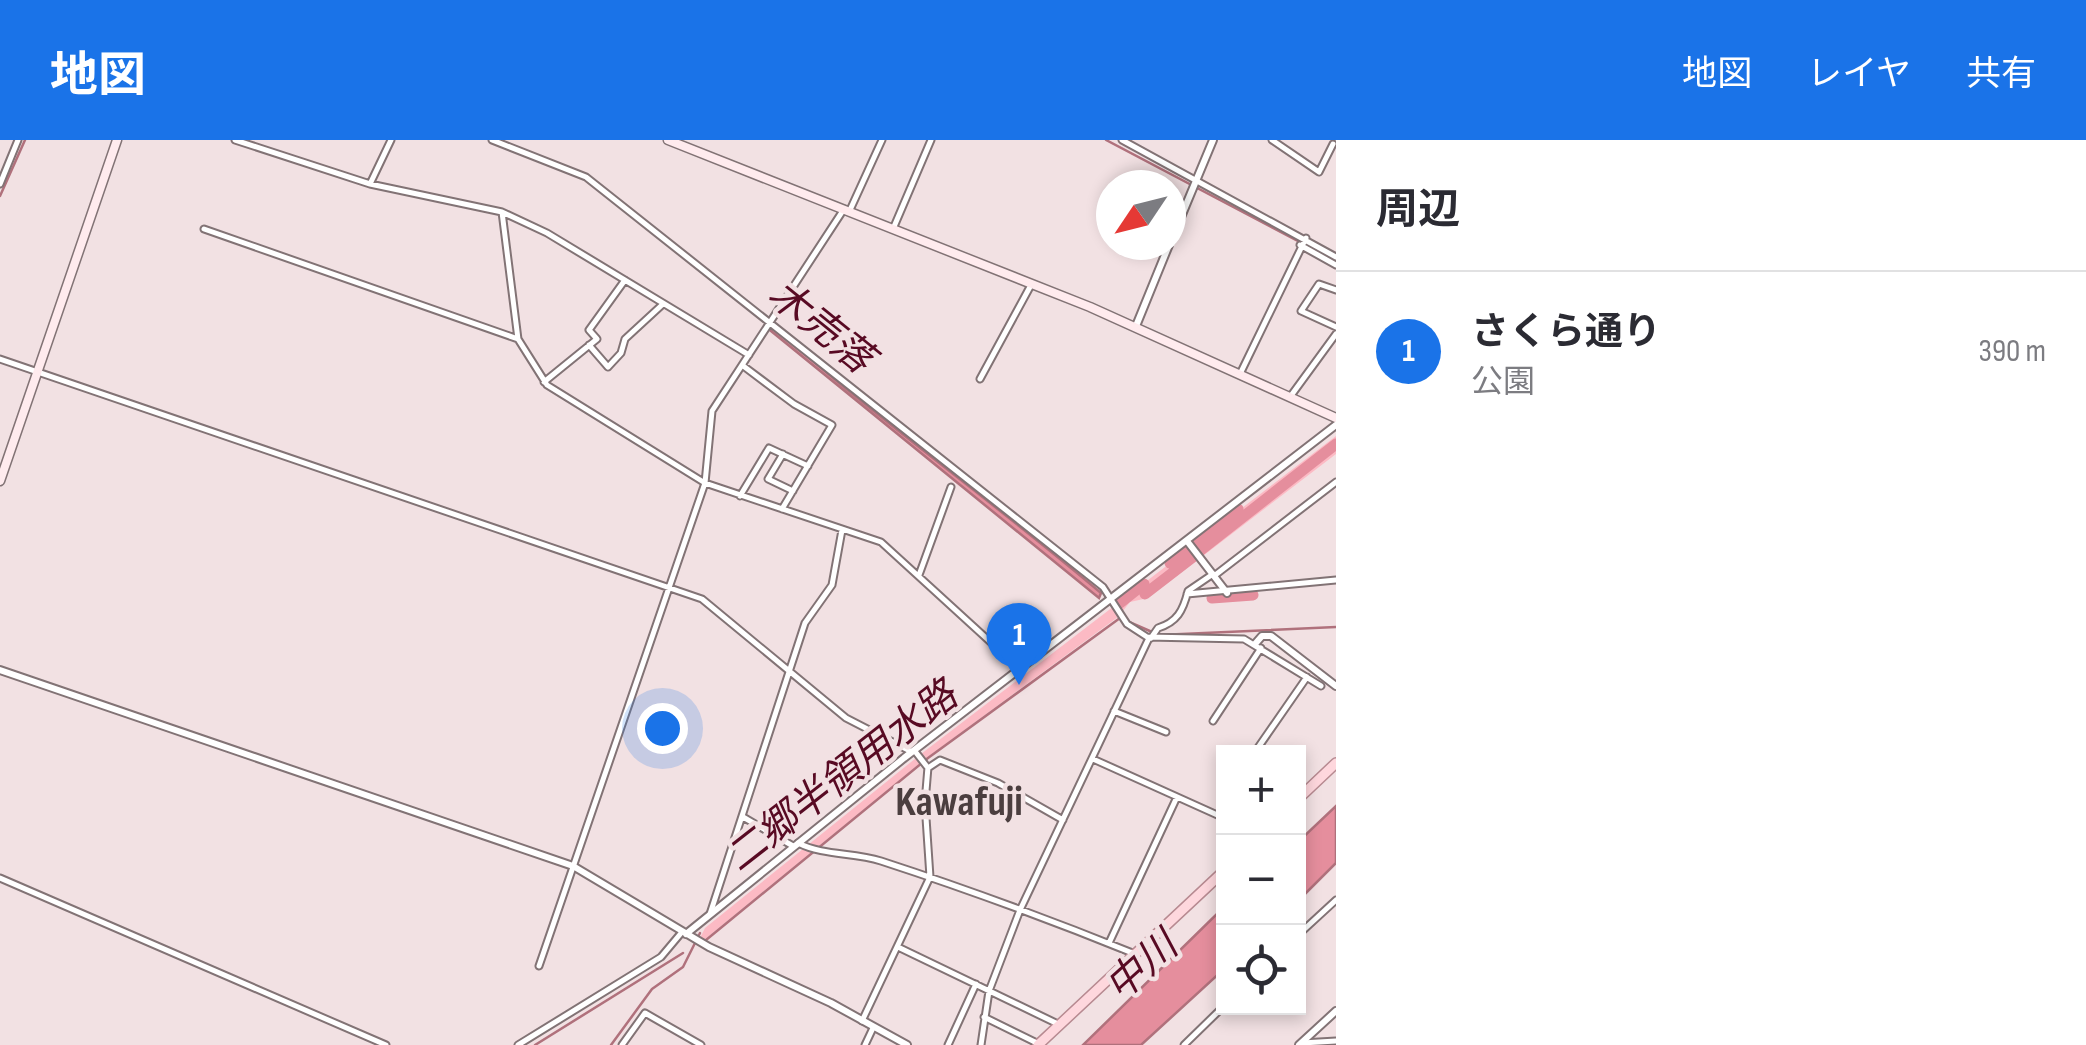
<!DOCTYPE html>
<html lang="ja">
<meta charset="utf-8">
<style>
:root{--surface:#fff;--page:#f2f2f3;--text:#2b2b33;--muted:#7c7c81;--line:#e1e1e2;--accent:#1a73e8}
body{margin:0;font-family:"Sofia Sans Condensed","Noto Sans JP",sans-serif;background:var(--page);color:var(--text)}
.controls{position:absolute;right:30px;bottom:30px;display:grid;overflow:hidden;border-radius:0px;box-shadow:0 5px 15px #0003}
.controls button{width:90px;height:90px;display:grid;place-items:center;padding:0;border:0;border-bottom:2px solid var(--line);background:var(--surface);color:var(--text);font:50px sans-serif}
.compass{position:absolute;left:1096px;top:30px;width:90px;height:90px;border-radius:50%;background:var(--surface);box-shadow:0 5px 15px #0003;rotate:235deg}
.you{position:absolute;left:662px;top:588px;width:35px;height:35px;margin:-25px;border:8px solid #fff;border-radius:50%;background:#1a73e8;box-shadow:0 0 0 15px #1a73e833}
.badge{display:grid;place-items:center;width:65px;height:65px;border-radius:50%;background:var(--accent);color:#fff;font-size:32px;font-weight:700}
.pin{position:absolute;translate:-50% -82px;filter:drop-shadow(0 2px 5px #0008)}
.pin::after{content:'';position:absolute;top:52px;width:35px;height:30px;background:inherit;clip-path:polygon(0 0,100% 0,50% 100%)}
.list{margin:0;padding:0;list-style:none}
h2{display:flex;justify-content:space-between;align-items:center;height:130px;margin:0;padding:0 40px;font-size:42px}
h2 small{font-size:32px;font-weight:400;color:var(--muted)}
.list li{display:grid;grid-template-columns:65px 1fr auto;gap:30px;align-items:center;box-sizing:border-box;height:160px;padding:0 40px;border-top:2px solid var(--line)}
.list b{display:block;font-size:38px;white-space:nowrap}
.list p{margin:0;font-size:32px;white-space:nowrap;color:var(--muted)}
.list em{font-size:32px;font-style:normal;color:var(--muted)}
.icon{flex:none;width:55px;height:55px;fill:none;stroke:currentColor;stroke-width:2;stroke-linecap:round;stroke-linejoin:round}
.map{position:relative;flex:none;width:1336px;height:905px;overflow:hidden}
header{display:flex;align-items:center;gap:60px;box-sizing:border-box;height:140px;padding:0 50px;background:var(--accent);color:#fff}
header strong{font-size:48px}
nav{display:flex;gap:55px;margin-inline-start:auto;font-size:35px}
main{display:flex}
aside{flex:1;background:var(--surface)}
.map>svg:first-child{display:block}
.green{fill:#fcbac4}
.water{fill:#e58e9d;stroke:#b0717c;stroke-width:2.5}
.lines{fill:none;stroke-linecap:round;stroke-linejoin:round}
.stream{stroke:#b0717c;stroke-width:2.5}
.river{stroke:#e58e9d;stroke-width:11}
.minor-casing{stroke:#827375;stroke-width:9}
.tertiary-casing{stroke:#827375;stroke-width:10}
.secondary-casing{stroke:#827375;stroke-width:11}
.primary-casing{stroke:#b78a91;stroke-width:12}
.minor{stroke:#fff;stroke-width:5}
.tertiary{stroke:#fff;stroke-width:6}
.secondary{stroke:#ffebee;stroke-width:8}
.primary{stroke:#fed7dd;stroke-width:9}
.labels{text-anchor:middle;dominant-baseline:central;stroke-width:9;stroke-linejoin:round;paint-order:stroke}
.water-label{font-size:40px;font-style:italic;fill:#580a23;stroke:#f2e1e3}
.quarter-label{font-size:42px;font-weight:bold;fill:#4b3e3f;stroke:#f2e1e3}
</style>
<header>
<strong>地図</strong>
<nav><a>地図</a><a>レイヤ</a><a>共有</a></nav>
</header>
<main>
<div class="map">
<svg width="1336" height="905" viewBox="0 0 1336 905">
<rect width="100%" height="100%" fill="#f2e1e3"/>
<path class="green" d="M1336,296v18l-188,144 -18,4 -12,15 -193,142 -221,181 -4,-2 5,-10 216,-174z"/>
<path class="water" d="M774,187c105,94 220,175 327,266l-2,5 -328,-267z
M1336,666v57l-37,37v-59z
M1223,768v62l-82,75h-58z"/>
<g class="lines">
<path class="stream" d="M1106,0l230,121
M0,56l25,-56
M706,800l222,-182 192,-140 39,17 177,-8
M535,905l148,-92
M611,905l41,-56 31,-22 17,-34"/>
<path class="river" d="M1201,410l135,-106
M1170,423l68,-54
M1145,454l48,-37
M1212,458l41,-3
M1120,463l24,-19"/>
<g class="minor-casing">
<path id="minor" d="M235,0l135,44 132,28 45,21 202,122
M492,0l94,37 517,410 24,37 20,13 97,2 77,47
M1122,0l214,117
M1272,0l47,32 14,-28
M0,44l18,-44
M370,44l21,-44
M850,70l32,-70
M502,72l16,127 29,46 158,98 176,59 139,127
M204,89l314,110
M893,89l38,-89
M1300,105l36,20
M1336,150l-17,-6 -18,27 35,16
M589,205l19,22 13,-14 4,-14 38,-35
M0,219l702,240 144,119 66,34
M742,225l52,39 38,21 -50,84
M1240,234l66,-136
M980,239l51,-94
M544,242l53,-43 -8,-9 36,-50
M1290,257l46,-63
M783,314l-15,25 25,12
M740,356l29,-48 39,18
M919,435l32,-88
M1214,436l122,-94
M1187,454l149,-14
M1151,498l7,-10c19,-6 25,-17 30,-37l25,-17
M1114,571l52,21
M1213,581l48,-73
M914,610l14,18 12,-8 58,23 65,37
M1255,612l52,-75
M1093,619l131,59
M743,677l50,29
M798,703c26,13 55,9 83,18 86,28 170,59 254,93
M0,738l386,167
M710,774l95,-291 27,-38 10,-55
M1298,795l38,-35
M1109,803l68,-146
M900,808l160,77
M539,826l166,-483 7,-72 132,-202
M984,877l55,27
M862,881l68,-144 -5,-74 3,-36
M1302,903l34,-2
M518,905l143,-88 21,-25
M622,905l23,-32 56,32
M865,905l8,-17
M948,905l28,-61
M981,905l8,-54 31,-81 129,-272
M1184,905l40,-39"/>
</g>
<g class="tertiary-casing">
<path id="tertiary" d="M1171,101l42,-101
M1136,186l33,-81
M1187,401l40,52
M1255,504l7,-8h9l65,50
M0,530l573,196 136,81 122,56 76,42
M686,794l218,-176 432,-333
M1299,905l37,-34"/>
</g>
<g class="secondary-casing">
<path id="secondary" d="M668,0l422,167 246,111
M0,341l117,-341"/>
</g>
<g class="primary-casing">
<path id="primary" d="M1298,659l38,-36
M1038,905l186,-174"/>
</g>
<use href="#minor" class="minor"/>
<use href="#tertiary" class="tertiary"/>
<use href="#secondary" class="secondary"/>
<use href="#primary" class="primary"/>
</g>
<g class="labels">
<g class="water-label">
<text transform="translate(820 187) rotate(39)">木売落</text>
<text transform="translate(842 637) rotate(-38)">二郷半領用水路</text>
<text transform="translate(1142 827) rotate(-42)">中川</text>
</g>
<g class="quarter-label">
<text x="959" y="662">Kawafuji</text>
</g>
</g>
</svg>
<div class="controls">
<button>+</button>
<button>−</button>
<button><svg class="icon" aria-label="locate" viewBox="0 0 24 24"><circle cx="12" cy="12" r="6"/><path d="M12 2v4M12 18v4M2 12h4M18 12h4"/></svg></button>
</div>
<svg class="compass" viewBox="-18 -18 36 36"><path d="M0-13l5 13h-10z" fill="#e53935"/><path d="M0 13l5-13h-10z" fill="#7c7c81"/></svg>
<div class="you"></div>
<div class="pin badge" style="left:1019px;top:545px">1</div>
</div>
<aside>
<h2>周辺<small></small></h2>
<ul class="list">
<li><span class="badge">1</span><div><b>さくら通り</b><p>公園</p></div><em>390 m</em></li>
</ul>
</aside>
</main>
